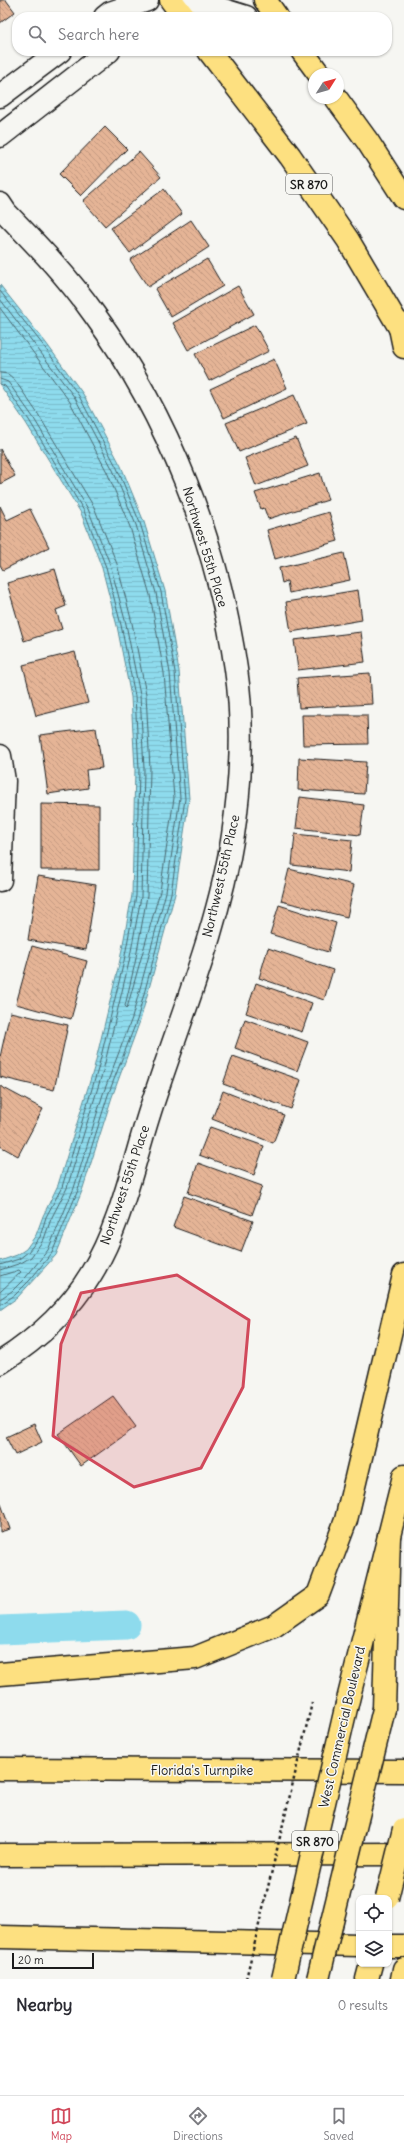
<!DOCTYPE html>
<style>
:root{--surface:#fff;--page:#f7f7f7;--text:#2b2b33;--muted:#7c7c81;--line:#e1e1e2;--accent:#d1495b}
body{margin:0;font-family:Delius,sans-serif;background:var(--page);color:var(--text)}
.controls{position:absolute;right:12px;bottom:12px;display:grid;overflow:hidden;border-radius:8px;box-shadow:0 1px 3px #0004}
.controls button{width:36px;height:36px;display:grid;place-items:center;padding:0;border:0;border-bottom:1px solid var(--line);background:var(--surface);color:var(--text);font:20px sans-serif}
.compass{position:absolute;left:308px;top:68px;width:36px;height:36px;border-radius:50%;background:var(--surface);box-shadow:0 1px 3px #0004;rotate:53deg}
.scale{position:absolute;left:12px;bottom:10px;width:82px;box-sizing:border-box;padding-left:4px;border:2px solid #1c1c1c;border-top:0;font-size:11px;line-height:14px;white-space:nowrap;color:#1c1c1c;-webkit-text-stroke:3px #f6f6f2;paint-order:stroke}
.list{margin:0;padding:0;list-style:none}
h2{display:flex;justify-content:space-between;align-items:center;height:52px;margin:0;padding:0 16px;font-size:17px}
h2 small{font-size:13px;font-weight:400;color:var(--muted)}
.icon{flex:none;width:22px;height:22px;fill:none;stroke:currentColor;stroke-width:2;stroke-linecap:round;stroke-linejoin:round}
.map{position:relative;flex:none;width:404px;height:1979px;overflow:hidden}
.search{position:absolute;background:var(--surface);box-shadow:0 1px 3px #0004;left:12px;right:12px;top:12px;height:44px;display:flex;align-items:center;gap:10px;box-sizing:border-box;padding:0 14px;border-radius:16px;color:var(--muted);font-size:15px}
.sheet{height:116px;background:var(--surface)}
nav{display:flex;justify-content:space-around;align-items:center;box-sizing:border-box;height:56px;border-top:1px solid var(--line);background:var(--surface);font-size:11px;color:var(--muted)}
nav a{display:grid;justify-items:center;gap:2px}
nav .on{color:var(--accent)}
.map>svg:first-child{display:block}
.water{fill:url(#water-rules);stroke:#608f99}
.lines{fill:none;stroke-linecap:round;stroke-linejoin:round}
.shore{stroke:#4a6870;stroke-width:1}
.canal{stroke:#8edbed;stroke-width:29}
.building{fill:url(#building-back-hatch);stroke:#1c1c1c}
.minor-casing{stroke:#1c1c1c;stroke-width:25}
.trunk-casing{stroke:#1c1c1c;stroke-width:25}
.motorway-casing{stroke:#1c1c1c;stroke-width:25}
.minor{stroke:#f6f6f2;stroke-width:22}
.trunk{stroke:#fde080;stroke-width:22}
.motorway{stroke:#fde080;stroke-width:22}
.trunk-bridge-casing{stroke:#1c1c1c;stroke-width:25;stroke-linecap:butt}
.motorway-bridge-casing{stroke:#1c1c1c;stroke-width:25;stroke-linecap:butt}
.path-bridge{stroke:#1c1c1c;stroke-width:2.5;stroke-dasharray:3 3;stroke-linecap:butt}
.trunk-bridge{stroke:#fde080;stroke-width:22}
.motorway-bridge{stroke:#fde080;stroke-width:22}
.marked{fill:#d1495b;fill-opacity:0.2;stroke:#d1495b;stroke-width:3;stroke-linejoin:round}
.labels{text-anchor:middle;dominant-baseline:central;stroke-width:3;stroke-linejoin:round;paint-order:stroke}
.shield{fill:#f6f6f2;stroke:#5d5d5c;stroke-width:1}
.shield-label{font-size:12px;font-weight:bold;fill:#1c1c1c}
.street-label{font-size:13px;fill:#1c1c1c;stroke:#f6f6f2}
</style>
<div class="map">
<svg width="404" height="1979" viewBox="0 0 404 1979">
<defs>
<pattern id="water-rules" width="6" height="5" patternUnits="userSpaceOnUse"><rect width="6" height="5" fill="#8edbed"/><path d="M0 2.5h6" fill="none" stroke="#7abbcb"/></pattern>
<pattern id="building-back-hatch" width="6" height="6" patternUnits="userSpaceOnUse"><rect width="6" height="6" fill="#e5b496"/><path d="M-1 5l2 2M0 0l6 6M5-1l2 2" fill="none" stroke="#c49a81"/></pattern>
</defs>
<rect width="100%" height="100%" fill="#f6f6f2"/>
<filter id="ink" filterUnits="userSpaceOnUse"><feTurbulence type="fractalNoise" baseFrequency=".025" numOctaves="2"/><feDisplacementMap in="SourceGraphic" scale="8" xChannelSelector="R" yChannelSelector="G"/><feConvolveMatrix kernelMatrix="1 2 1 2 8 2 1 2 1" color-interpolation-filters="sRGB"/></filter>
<g filter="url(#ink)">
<path class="water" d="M0,285l46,58 37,51 38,72 23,56 21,69 14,80 10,128 -14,95 -35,127 -28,76 -30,94 -26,64 -39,43 -17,12v-49l17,-6 9,-6 10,-14 7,-19 15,-31 36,-117 26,-108 12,-65 3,-126 -4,-72 -14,-71 -15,-58 -21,-55 -55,-90 -26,-38z"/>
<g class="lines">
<path class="shore" d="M0,291l43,54 36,51 38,72 23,55 21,69 14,80 10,127 -14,94 -34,127 -29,75 -30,95 -26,63 -22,27 -15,15 -15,10
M0,299l75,99 38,72 23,55 20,68 14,80 10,125 -14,94 -34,126 -29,76 -29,94 -26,62 -22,27 -14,14 -12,8
M0,308l70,94 37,70 23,55 20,68 14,78 10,125 -14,93 -33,117 -2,-2 10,-43 12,-67 3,-127 -4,-75 -14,-71 -15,-59 -23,-57 -56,-93 -24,-35 -6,-5 -8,-1
M0,379l8,3 25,35 55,92 22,55 16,60 14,71 4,74 -3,128 -12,65 -26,109 -36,117 -16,31 -7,20 -13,18 -10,6 -21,7
M0,384l5,2 24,34 55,91 22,56 15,58 14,71 4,73 -3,127 -12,65 -26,108 -36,118 -16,30 -6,20 -12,15 -9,7 -19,6
M0,1276l19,-6 2,2 -21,20"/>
<path class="canal" d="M0,1630l126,-5"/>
</g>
<path class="building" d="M0,0h6l9,12 -15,11z
M105,127l22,22 -46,47 -22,-22z
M139,152l22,25 -56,49 -22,-25z
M164,189l18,25 -52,39 -19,-25z
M191,220l18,27 -61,40 -18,-27z
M207,259l16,27 -52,31 -16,-28z
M238,286l16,28 -66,36 -15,-27z
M255,325l14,26 -60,30 -14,-27z
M274,359l13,29 -63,30 -14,-29z
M294,395l13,29 -68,28 -13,-29z
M296,438l12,28 -52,20 -11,-28z
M0,449l15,27 -15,8z
M320,473l8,27 -60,19 -4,-11 -3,1 -6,-16z
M0,506l7,14 23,-11 19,38 -46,23 -3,-5z
M329,512l9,29 -63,18 -8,-29z
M344,553l6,27 -61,13 -2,-12 -5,2 -3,-15z
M55,569l11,37 -10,4 6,19 -38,12 -17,-58z
M358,590l4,30 -71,12 -5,-30z
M361,632l4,30 -67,8 -4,-30z
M75,652l13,51 -52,13 -13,-51z
M370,673l2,31 -73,4 -2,-30z
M302,715h65l1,29 -65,1z
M96,728l6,40 -16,2 2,18 -40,6 -8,-59z
M299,758l67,4 -2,32 -66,-4z
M300,797l64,8 -4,30 -64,-7z
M41,804l58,1v65h-58z
M295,834l57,6 -3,32 -57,-7z
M289,869l65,16 -7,32 -66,-16z
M38,876l58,9 -10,65 -58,-10z
M279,905l57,18 -8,29 -58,-18z
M32,946l55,15 -16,58 -55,-15z
M268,948l65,22 -9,30 -65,-22z
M256,983l56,20 -10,29 -56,-19z
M10,1012l58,13 -14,65 -54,-13v-20z
M245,1019l63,23 -11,29 -62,-23z
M233,1056l68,24 -10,29 -68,-25z
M0,1086l43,23 -25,47 -18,-10z
M223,1091l61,24 -11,28 -61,-24z
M210,1127l54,19 -10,29 -55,-20z
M198,1163l64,23 -10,29 -64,-22z
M184,1196l69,25 -12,31 -68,-25z
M113,1396l23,31 -55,39 -23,-32z
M34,1424l8,18 -27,13 -9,-18z
M0,1501l10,28 -10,3z"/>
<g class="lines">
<g class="minor-casing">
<path id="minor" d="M191,0l55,17
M105,17l5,-4 37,-13
M0,96l60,-45
M0,136l109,-85
M0,204l6,9c31,32 62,64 88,101 75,103 124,230 142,355 8,54 5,112 -3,166 -14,90 -51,179 -79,264 -20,58 -31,123 -63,175 -22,37 -55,66 -91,89
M0,756l4,25 -4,99"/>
</g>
<g class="trunk-casing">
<path id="trunk" d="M171,0l13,17
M265,0l12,17
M209,51l81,105 58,84 56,95
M302,51l17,23
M336,98l32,44 36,56
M347,1704l57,-228
M367,1979l4,-15"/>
</g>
<g class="motorway-casing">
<path id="motorway" d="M399,323l5,24
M0,1674l195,-16 79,-32 44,-31 28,-75 58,-245
M384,1709l5,-174
M0,1769l404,2
M0,1855l404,-1
M0,1937l359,8
M389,1946h15
M402,1979l2,-10"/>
</g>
<use href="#minor" class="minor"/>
<use href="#trunk" class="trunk"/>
<use href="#motorway" class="motorway"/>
<g class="trunk-bridge-casing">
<path id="trunk-bridge" d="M387,1898l17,-69
M283,1979l64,-275"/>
</g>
<g class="motorway-bridge-casing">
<path id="motorway-bridge" d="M318,1979l66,-270"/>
</g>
<path class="path-bridge" d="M246,1979l66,-276"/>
<use href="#trunk-bridge" class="trunk-bridge"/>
<use href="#motorway-bridge" class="motorway-bridge"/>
</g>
</g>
<path class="marked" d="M177,1275l72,45 -6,67 -42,81 -67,19 -81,-51 8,-92 20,-51z"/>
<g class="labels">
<g class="shield">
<rect x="286" y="174" width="46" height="20" rx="3"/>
<rect x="292" y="1831" width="46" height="20" rx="3"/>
</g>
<g class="shield-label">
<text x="309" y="184">SR 870</text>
<text x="315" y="1841">SR 870</text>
</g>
<g class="street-label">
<text transform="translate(205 547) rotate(73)">Northwest 55th Place</text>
<text transform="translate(221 876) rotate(-77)">Northwest 55th Place</text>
<text transform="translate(125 1185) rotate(-71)">Northwest 55th Place</text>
<text transform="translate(342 1727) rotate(-77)">West Commercial Boulevard</text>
<text x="202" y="1770">Florida's Turnpike</text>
</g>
</g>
</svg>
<div class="controls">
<button><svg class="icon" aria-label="locate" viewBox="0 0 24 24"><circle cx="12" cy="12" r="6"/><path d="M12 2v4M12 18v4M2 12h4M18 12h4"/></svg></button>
<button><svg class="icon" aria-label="layers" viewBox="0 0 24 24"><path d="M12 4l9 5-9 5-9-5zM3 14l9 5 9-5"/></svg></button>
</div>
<svg class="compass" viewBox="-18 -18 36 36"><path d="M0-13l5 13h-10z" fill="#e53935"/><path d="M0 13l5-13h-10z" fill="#7c7c81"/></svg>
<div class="scale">20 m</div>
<div class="search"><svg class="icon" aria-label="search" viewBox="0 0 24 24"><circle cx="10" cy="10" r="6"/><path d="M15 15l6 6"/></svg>Search here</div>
</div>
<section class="sheet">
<h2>Nearby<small>0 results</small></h2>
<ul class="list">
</ul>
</section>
<nav>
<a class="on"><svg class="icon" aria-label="map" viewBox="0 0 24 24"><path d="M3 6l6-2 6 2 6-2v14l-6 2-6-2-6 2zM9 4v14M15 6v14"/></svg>Map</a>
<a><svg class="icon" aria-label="directions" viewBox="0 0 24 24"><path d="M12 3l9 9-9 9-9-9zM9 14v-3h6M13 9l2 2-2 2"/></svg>Directions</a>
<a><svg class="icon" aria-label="saved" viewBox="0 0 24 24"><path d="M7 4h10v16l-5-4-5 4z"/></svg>Saved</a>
</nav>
